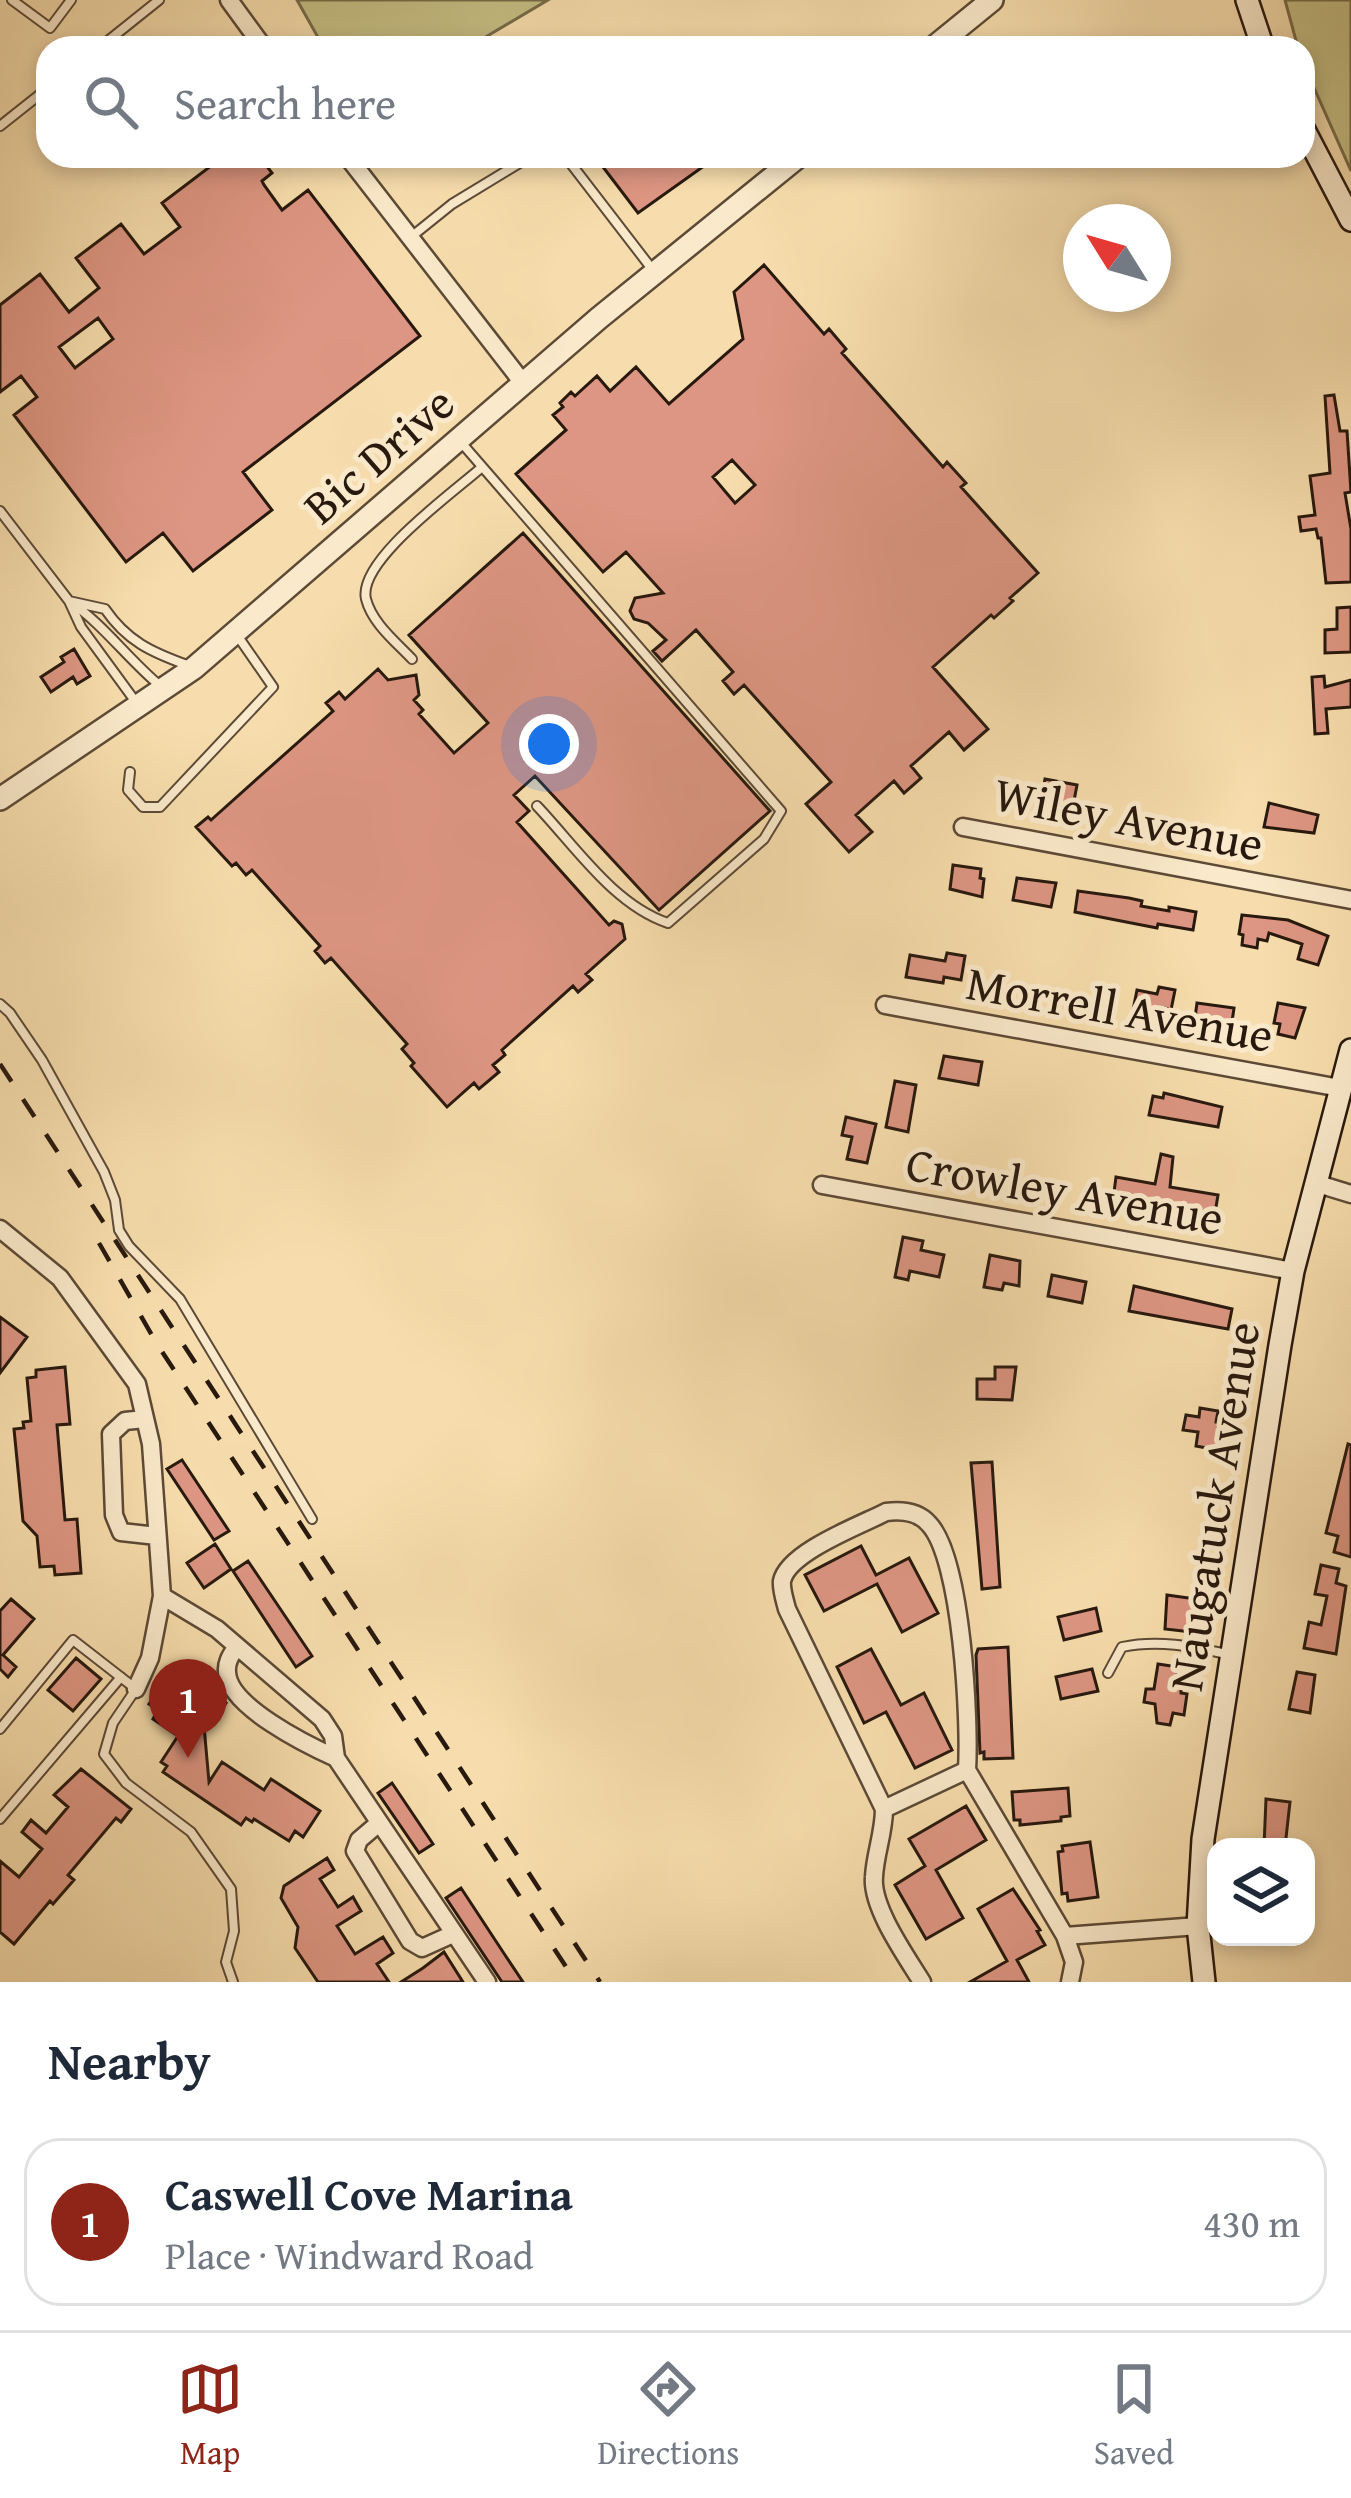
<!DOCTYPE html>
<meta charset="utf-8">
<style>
:root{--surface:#fff;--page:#f6f6f7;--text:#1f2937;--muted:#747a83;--line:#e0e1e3;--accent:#8f2418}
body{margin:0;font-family:"Gentium Book Plus",serif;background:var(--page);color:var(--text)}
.controls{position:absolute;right:36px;bottom:36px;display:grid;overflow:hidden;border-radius:24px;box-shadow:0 6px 18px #0003}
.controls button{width:108px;height:108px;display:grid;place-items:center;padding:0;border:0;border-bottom:3px solid var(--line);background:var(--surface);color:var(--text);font:60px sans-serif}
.compass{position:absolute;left:1063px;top:204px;width:108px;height:108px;border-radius:50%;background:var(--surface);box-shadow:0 6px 18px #0003;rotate:307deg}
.you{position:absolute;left:549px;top:744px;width:42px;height:42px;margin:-30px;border:9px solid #fff;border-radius:50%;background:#1a73e8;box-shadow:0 0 0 18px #1a73e833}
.badge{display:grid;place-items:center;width:78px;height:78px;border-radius:50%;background:var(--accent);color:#fff;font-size:39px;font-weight:700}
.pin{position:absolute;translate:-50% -99px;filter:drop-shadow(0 3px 6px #0008)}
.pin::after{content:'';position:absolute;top:63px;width:42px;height:36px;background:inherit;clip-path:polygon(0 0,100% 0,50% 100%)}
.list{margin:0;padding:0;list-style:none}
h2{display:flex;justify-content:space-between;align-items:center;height:156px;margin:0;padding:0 48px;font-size:51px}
h2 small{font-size:39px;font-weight:400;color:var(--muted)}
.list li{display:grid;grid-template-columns:78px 1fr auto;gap:36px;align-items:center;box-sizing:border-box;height:168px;margin:0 24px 24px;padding:0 24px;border:3px solid var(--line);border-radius:36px}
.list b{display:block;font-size:45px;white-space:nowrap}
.list p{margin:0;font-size:39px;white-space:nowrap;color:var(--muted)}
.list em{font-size:39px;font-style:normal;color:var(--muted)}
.icon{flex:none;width:66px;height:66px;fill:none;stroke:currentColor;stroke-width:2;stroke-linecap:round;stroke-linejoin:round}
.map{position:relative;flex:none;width:1351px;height:1982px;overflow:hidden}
.search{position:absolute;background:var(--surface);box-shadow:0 6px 18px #0003;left:36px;right:36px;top:36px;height:132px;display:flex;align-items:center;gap:30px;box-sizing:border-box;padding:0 42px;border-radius:36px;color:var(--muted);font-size:45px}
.sheet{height:348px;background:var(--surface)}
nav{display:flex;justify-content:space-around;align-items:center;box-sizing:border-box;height:168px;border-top:3px solid var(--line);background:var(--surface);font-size:33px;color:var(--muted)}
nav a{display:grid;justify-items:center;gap:6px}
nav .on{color:var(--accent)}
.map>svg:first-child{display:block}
.green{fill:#c5be84;stroke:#766c49;stroke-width:3}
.building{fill:#dd9683;stroke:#28190e;stroke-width:3;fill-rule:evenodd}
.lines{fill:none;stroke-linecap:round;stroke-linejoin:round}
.service-casing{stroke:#5c4a36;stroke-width:12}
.minor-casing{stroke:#5c4a36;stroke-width:21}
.tertiary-casing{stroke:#5c4a36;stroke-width:26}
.secondary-casing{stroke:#28190e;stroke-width:26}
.service{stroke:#fae9ca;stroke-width:8}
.minor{stroke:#fae9ca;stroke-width:16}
.tertiary{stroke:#fae9ca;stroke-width:21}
.secondary{stroke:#fae9ca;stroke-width:21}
.rail{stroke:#28190e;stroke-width:4.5;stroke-dasharray:21 21;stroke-linecap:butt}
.labels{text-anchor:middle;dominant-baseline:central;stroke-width:10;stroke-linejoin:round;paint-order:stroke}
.street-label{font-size:48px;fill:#28190e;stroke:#fae9ca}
</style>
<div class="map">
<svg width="1351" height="1982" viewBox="0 0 1351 1982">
<rect width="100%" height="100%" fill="#f7ddad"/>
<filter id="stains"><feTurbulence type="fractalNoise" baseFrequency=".00167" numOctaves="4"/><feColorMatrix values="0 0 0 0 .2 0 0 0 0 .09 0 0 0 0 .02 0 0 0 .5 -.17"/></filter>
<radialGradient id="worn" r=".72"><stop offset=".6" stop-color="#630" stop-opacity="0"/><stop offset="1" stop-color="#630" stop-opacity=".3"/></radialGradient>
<path class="green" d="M297,0h251l-81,48h-143z
M1285,0h66v171l-48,-108v-15h-5z"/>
<path class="building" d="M224,156h20l6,8 10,-7 12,16 -10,8 2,4 18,25 26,-20 112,146 -177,136 29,38 -79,61 -30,-38 -37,29 -112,-147 23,-18 -16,-21 -21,16v-87l40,-31 29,38 30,-24 -23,-30 45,-34 23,30 36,-27 -18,-24zM98,318l15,21 -38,29 -16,-21z
M618,156h100l-80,57 -35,-46z
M764,265l60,69 5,-5 17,20 -4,4 101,114 4,-5 19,21 -5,4 77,86 -28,25 3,3 -19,17 -3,-3 -58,52 55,62 -24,21 -15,-18 -38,34 10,12 -17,15 -10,-12 -38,34 16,17 -23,20 -43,-48 25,-22 -87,-97 -10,9 -11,-13 10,-9 -37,-42 -34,31 -9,-10 13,-11 -18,-17 -14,-4 -4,-8 5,-13 28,-5 -37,-41 -23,20 -87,-98 50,-44 -13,-15 10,-8 -3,-4 11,-11 4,4 22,-20 13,15 26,-24 33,37 74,-65 -9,-47zM732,460l23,25 -20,18 -22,-26z
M1334,395l6,36h7l4,61 -6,1 6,36v53l-25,1 -5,-45h-3l-2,-9 -15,2 -2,-14 16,-2 -5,-39 20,-3 -5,-77z
M523,533l247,278 -111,99 -124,-134 -21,19 15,16 -12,11 92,103 5,-4 8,3 3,15 -39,35 6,6 -14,12 -5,-6 -71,64 3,5 -12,10 6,7 -20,17 -5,-6 -27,24 -36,-41 3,-3 -12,-14 5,-5 -76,-86 -6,5 -10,-12 5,-5 -68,-76 -6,5 -10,-12 -4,3 -36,-39 12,-10 3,3 122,-109 -7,-8 13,-11 6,7 33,-30 10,11 28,-5 3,20 -5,5 9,10 -4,4 35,39 34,-30 -79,-88z
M1351,607v45l-26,1v-23l12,-1v-21z
M74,649l16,27 -13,8 -4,-7 -22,15 -10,-15 23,-15 -3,-5z
M1324,676l1,11 26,-7v27l-25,2 2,24 -13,1 -3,-57z
M1045,779l32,6 -4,21 -32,-5z
M1269,803l49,12 -4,18 -50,-6z
M953,865l28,4 -1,9 4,1 -2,18 -32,-8z
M1017,878l39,5 -5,24 -38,-7z
M1078,891l51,7 13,3 -1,5 28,5v-4l27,5 -3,18 -35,-6 -1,4 -82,-16z
M1242,915l46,5 40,16 -10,29 -20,-6 4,-15 -33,-11 -2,8 -9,-2 -1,9 -15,-3 1,-10 -4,-1z
M947,953l18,3 -4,24 -17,-3 -1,6 -37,-6 4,-22 35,6z
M1159,987l16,3 -4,20 -6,-2 -2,8 -30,-6 4,-20 20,4z
M1197,1003l37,5 -3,21 -37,-4z
M1278,1003l27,5 -10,30 -17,-4 2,-10 -6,-1z
M944,1056l38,6 -4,23 -39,-7z
M895,1081l21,4 -8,47 -22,-5z
M1164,1093l58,14 -4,20 -69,-12 4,-19 10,2z
M846,1117l30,7 -9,39 -20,-4 5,-22 -10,-2z
M1161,1154l12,3 -3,30 48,8 -3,18 -65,-10 -2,13 -36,-9 4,-30 39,7z
M903,1237l20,4 -2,9 23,5 -5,22 -29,-6 -2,9 -13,-3z
M990,1255l30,6 -1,25 -15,-3 -2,7 -18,-3z
M1052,1275l34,7 -4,21 -34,-7z
M1134,1286l98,23 -4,20 -99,-18z
M0,1317l27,20 -27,36z
M65,1367l5,57 -13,1 8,95 12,-1 4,54 -26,2 -1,-9 -14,1 -3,-31 -14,-15 -9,-92 10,-1 -1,-6 8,-1 -4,-43 9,-1v-7z
M995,1367h21l-4,33 -35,-1v-20h18z
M1200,1408l18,3 -2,11 11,2 -5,27 -26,-5 2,-14 -15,-2 3,-15 13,2z
M1348,1444l3,1v112l-17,-5 4,-16 -12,-3z
M182,1460l47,71 -15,9 -47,-71z
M992,1462l8,125 -18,2 -11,-126z
M215,1544l16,25 -27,19 -17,-25z
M861,1546l15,29 33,-17 29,55 -36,19 -25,-48 -53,27 -19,-36z
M248,1561l64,95 -16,11 -63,-96z
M1321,1565l18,4 -3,14 10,3 -10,68 -32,-6 5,-26 12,3 6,-29 -12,-2z
M1167,1595l36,5 -2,14 -6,-1 -3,19 -27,-3z
M11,1599l23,20 -31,36 13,12 -8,10 -8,-8v-58z
M1096,1608l5,23 -37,9 -6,-23z
M1008,1647l5,111 -29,1v-7l-4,1 -4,-98 2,-6z
M871,1649l30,56 23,-12 28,57 -37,18 -29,-56 -22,11 -27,-56z
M76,1658l25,21 -28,32 -25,-21z
M1158,1664l20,3 -2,17 5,1v8l6,1 -3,21 -11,-2 -3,12 -13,-2 -2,-19 -11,-2 2,-13h8z
M1092,1669l6,22 -37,8 -5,-22z
M1297,1672l18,3 -5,38 -21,-4z
M169,1674l10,6 4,-6 43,29 -14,22 -8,1 5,56 13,-20 42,28 7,-11 49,32 -17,26 -8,-6 -6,10 -35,-22 -2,3 -6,-4 -5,7 -78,-53 4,-6 -6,-4 17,-26 -25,-17 5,-9 -9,-6z
M81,1769l50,40 -10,13 -5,-4 -48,57 6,5 -21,24 -3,-3 -36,43 -14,-12v-71l19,16 23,-28 -20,-17 9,-12 15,13 22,-26 -14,-12z
M392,1783l41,61 -14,9 -41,-60z
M1068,1788l2,28 -9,1v4l-41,4v-5h-6l-2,-28z
M1266,1799l24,3 -5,45h-21z
M966,1806l20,34 -50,30 27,48 -37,21 -31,-54 30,-19 -16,-27z
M1090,1842l8,55 -30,4 -1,-8 -5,1 -4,-42 5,-1 -1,-5z
M327,1858l7,12 -14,9 18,28 15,-10 8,14 -24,15 18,28 28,-17 10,16 -16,11 12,18h-71l-23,-34 3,-21 -17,-29 3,-12z
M461,1888l44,67 18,27h-21l-56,-84z
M1013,1889l27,41 -3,1 8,14 -28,15 12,22h-59l37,-21 -29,-52z
M444,1952l19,30h-62l22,-14z"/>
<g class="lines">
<g class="service-casing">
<path id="service" d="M12,0l38,28 21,-28
M99,48l60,-48
M0,126l48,-38
M565,156l87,113
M411,237l41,-33 79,-48
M459,440l322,371 -17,28 -96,84c-54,-18 -93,-77 -131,-117
M0,511l69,90 36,8c22,32 46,43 82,56
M412,659c-16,-17 -40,-36 -46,-60 -9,-38 88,-107 116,-132
M138,705l-57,-78 -12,-26c34,23 58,57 90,84
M130,772l-2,18 15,17h17l113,-120 -36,-52
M0,1004l10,9 32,47 62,112 11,28 4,30 10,16 51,53 132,220
M1108,1673l14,-26c38,-8 72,0 109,8
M0,1729l73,-89 63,49 -23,34 -9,31 22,29 65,49 40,57 3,42 -8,31 7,20
M0,1819l121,-142"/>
</g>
<g class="minor-casing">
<path id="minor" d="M229,0l35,48
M347,156l176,227
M963,827l388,73
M885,1005l455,83
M1315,1183l36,11
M822,1185l471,86
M0,1229l60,49 77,106 14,60 11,152 -12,62 -14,31
M145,1419l-20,2 -14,13 3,81 7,17 36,4
M162,1596l55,33 105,90 11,17 3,22 151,224
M237,1646c-5,8 -11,15 -10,26 1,34 80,73 109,86
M884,1809l-97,-200c-2,-8 -6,-20 -5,-28 6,-29 79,-56 104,-69 16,-2 32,-1 43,12 33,35 41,197 38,246l98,166 133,-10
M379,1823l-20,17 -4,11 55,90 12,7 31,-14
M1065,1936l9,26 -4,20
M922,1982c-16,-26 -51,-75 -48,-105 1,-23 10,-44 10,-68l83,-39"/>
</g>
<g class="tertiary-casing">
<path id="tertiary" d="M933,48l59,-48
M0,799l194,-131 405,-350 200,-162"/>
</g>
<g class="secondary-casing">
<path id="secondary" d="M1247,0l16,48
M1303,128l48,92
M1204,1982l-6,-56 5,-87 77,-494 13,-74 58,-221"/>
</g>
<use href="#service" class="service"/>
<use href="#minor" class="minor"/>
<use href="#tertiary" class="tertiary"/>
<use href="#secondary" class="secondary"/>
<path class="rail" d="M0,1064l600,918
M99,1243l58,101 419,638"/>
</g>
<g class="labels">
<g class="street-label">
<text transform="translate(378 454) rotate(-41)">Bic Drive</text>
<text transform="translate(1129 818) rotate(11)">Wiley Avenue</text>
<text transform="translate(1120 1008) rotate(10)">Morrell Avenue</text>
<text transform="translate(1065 1190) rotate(10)">Crowley Avenue</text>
<text transform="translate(1213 1506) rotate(-81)">Naugatuck Avenue</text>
</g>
</g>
<rect width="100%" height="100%" filter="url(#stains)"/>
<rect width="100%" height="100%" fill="url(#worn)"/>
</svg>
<div class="controls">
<button><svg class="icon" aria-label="layers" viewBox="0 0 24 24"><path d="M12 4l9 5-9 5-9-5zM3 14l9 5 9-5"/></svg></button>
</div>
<svg class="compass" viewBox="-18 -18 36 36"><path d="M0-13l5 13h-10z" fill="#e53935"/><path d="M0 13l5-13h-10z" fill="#747a83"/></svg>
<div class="you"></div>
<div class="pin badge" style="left:188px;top:1758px">1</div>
<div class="search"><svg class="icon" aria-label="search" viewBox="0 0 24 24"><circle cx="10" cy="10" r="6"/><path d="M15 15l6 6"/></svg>Search here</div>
</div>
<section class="sheet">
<h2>Nearby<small></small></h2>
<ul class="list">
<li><span class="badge">1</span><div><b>Caswell Cove Marina</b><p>Place · Windward Road</p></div><em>430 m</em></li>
</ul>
</section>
<nav>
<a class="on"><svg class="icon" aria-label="map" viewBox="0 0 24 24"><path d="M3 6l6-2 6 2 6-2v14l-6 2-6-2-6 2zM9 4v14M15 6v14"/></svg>Map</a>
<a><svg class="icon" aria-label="directions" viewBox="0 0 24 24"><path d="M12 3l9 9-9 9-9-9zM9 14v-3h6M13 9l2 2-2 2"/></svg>Directions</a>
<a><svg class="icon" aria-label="saved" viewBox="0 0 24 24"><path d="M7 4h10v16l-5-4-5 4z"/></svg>Saved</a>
</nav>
